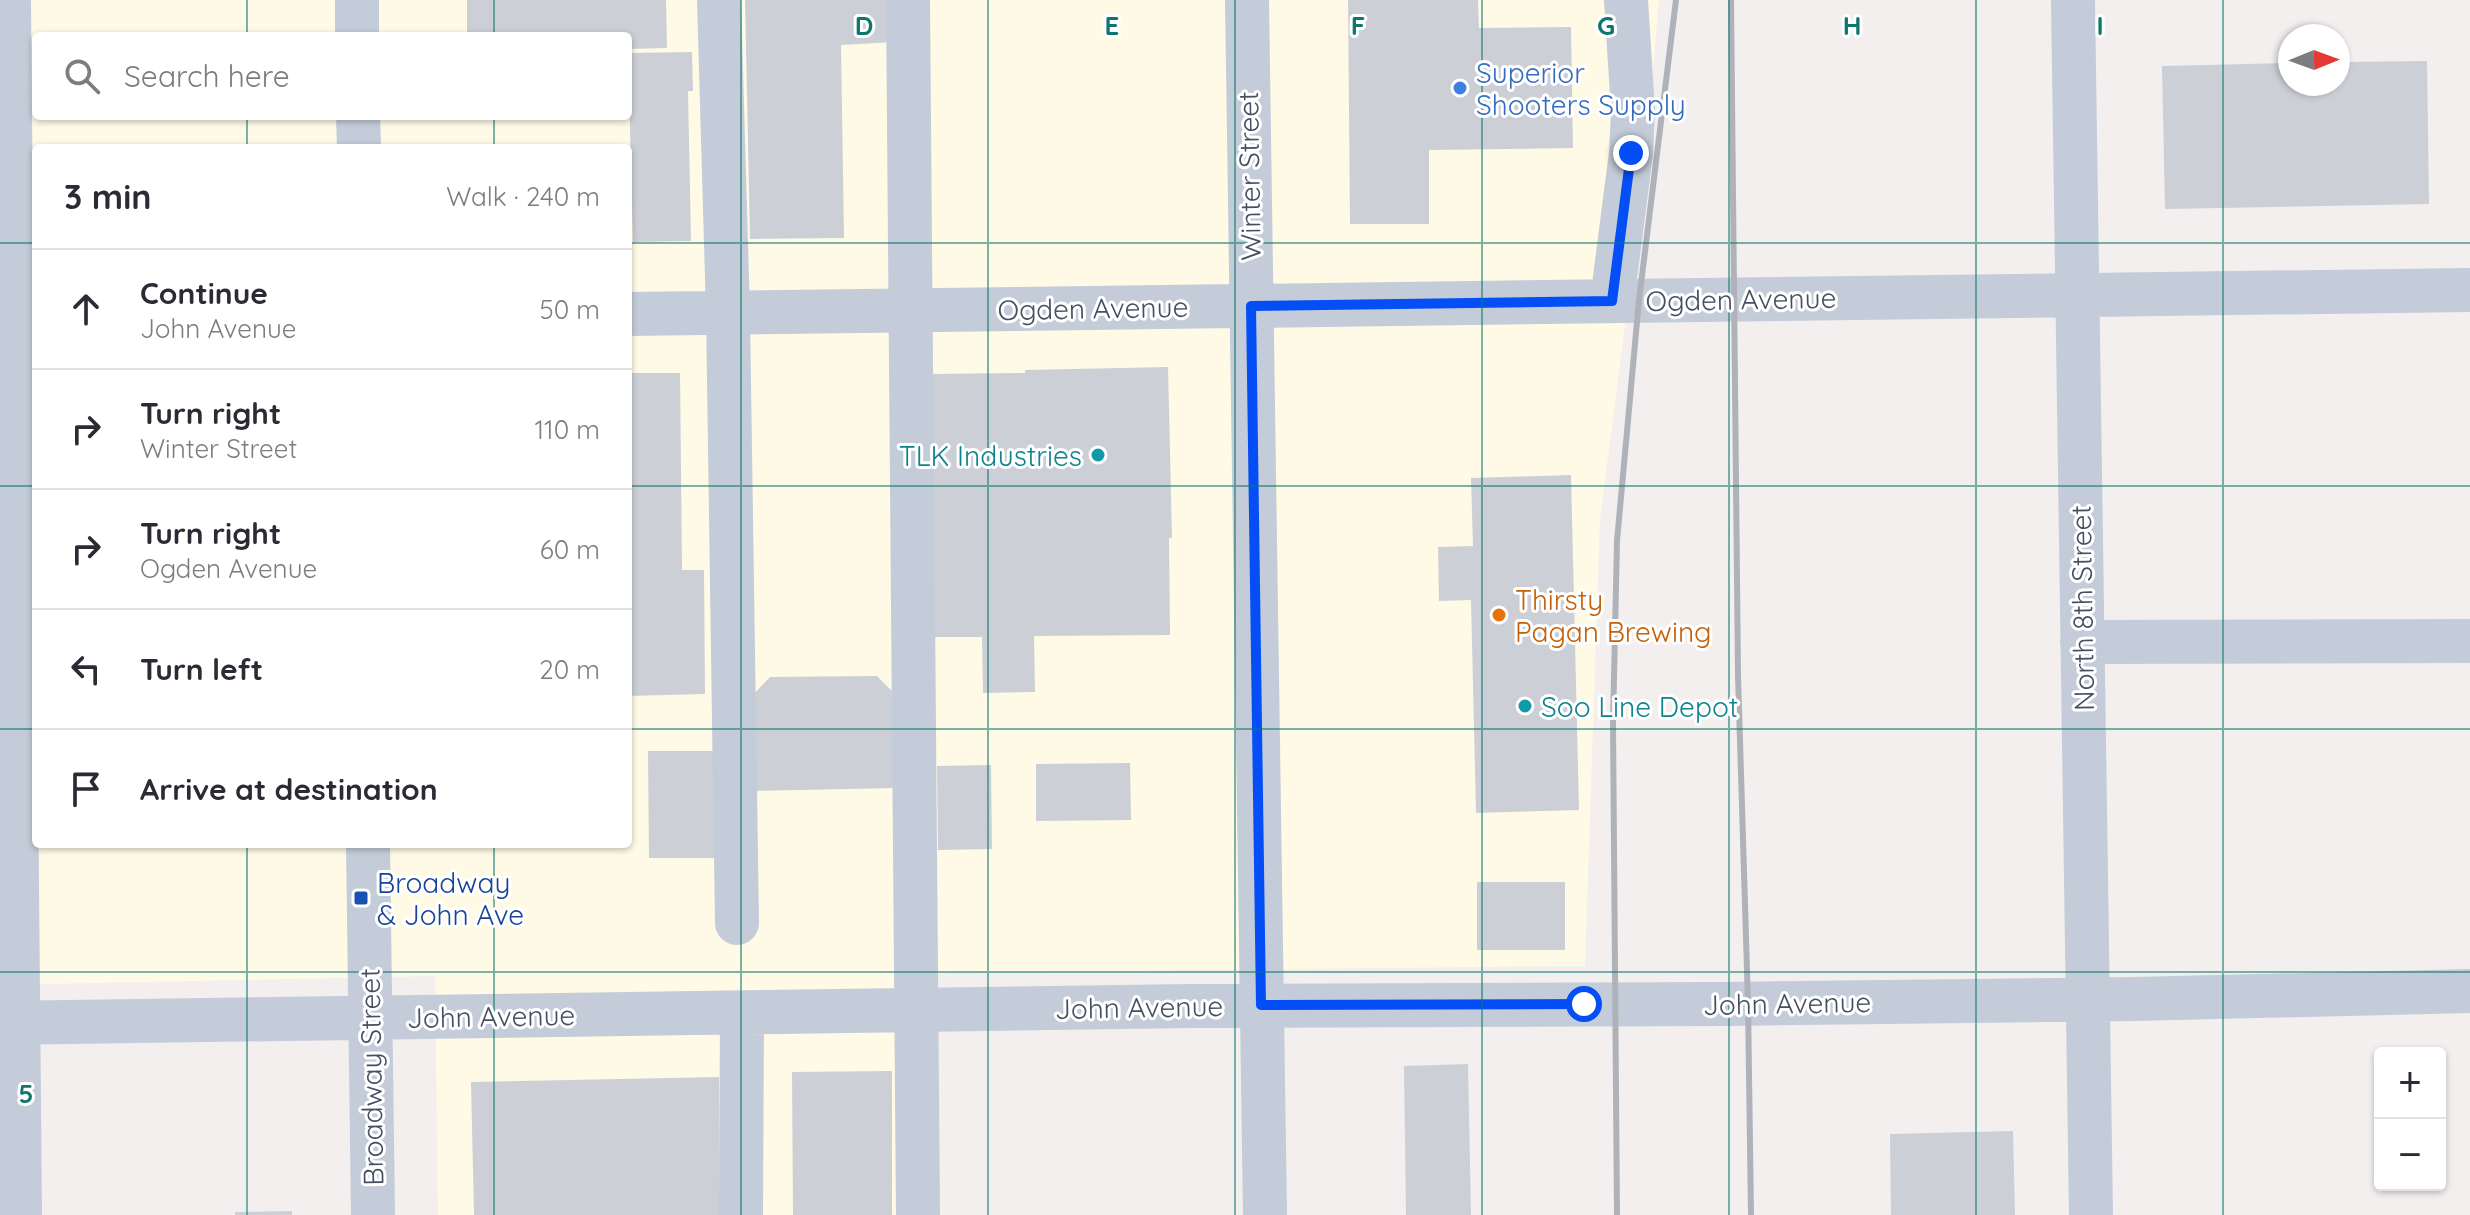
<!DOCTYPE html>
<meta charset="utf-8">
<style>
:root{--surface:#fff;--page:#f2f2f3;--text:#2b2b33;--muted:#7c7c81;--line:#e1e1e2}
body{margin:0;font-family:Quicksand,sans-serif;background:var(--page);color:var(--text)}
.controls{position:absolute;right:24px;bottom:24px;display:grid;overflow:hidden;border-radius:8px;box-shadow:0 2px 6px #0004}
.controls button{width:72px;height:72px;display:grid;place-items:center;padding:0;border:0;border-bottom:2px solid var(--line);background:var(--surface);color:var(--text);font:40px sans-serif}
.compass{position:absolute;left:2278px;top:24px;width:72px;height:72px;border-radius:50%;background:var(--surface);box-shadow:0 2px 6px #0004;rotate:89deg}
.stop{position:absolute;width:24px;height:24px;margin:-18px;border:6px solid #044ef6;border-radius:50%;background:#fff}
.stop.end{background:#044ef6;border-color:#fff;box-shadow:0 2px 8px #0008}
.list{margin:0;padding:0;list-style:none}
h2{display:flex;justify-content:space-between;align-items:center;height:104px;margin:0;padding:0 32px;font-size:34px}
h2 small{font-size:26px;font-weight:400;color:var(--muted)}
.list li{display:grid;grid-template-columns:52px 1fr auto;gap:24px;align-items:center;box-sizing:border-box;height:120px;padding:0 32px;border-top:2px solid var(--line)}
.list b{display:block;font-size:30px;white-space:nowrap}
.list p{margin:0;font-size:26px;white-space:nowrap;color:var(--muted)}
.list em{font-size:26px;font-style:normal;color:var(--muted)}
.icon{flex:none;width:44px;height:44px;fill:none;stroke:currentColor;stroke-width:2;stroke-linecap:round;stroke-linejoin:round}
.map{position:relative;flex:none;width:2470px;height:1215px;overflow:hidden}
.search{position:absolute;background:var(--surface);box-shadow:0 2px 6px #0004;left:32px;top:32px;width:600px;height:88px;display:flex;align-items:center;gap:20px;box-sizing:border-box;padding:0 28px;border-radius:8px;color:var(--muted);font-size:30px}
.panel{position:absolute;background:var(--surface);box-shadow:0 2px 6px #0004;left:32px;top:144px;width:600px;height:704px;border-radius:8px}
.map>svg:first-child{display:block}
.commercial{fill:#fefae6;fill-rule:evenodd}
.building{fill:#cdcfd7}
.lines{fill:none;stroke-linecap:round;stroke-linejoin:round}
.minor{stroke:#c3ccd8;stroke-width:44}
.rail{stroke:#b0b2ba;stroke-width:6}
.route{stroke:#044ef6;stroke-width:10}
.grid{fill:none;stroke:#0f766e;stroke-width:2;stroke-opacity:0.55}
.shop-dot{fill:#3f7fe0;stroke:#fff;stroke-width:3}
.culture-dot{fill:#0f9aa8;stroke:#fff;stroke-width:3}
.food-dot{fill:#e8710a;stroke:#fff;stroke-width:3}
.transit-dot{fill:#1a4fb4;stroke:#fff;stroke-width:3}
.labels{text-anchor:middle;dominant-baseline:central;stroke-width:6;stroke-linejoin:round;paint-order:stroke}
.shop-label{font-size:28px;fill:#366cbe;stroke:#fff;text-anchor:start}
.street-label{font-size:28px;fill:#444f5f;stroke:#fff}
.culture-label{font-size:28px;fill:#0d838f;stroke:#fff;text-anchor:end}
.food-label{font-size:28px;fill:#c56008;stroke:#fff;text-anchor:start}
.transit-label{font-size:28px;fill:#164399;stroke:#fff;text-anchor:start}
.grid-label{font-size:26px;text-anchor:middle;font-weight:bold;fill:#0f766e;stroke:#fff;stroke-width:6;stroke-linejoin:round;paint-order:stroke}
</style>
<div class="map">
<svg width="2470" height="1215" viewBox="0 0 2470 1215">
<rect width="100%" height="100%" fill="#f2efee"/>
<path class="commercial" d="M25,0h1634l-16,187 -43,332 -15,447 -688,7 4,242h-463l-3,-239 -435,9zM36,36h592v80h-592zM36,148h592v696h-592z"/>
<path class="building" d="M467,0h199l1,48 -39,1v-13h-161z
M745,0h148l1,42 -53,3 3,193 -94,1z
M1348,0h130l1,28 92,-1 2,121 -144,2v74h-79z
M692,52l1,39h-5l3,150 -58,1 -5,-189z
M2427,61l2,143 -264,5 -3,-143 128,-3v21h48v-22z
M1168,367l4,171h-3l1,97 -136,1 1,56 -52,1 -1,-56h-48l-3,-263 94,-1v-3z
M628,373h52l2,197h22l1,124 -77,2z
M1571,475l8,335 -103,3 -5,-213 -32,1 -1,-54 35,-1 -2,-68z
M877,676l18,18 1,94 -143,3 -2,-94 19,-20z
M648,751h70v107h-69z
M1130,763l1,57 -95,1v-57z
M991,765l1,84 -54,1 -1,-84z
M1477,882h88v68h-88z
M1468,1064l3,151h-65l-2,-149z
M892,1071v144h-99l-1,-143z
M719,1077l1,138h-246l-3,-133z
M2013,1131l2,84h-124l-1,-81z
M292,1211v4h-57v-3z"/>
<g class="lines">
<path class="minor" d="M9,0l11,1215
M357,0v36
M719,0l9,313 9,610
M908,0l10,1215
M1247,0l18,1215
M2073,0l18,1215
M358,116l1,32
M1612,301l19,-148 2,-42 -7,-111
M628,314l1842,-24
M2082,642l388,-1
M368,844l5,371
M0,1023l1191,-17 532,-2 411,-5 336,-8
M741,1215l1,-202"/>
<path class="rail" d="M1731,0l7,675 10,328 3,212
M1617,1215l-4,-492 4,-182 22,-241 37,-300"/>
</g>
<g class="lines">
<path class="route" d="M1584,1004l-323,1 -10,-699 361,-5 19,-148"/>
</g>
<path class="grid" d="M247,0v36M494,0v36M741,0v1215M988,0v1215M1235,0v1215M1482,0v1215M1729,0v1215M1976,0v1215M2223,0v1215M247,116v32M494,116v32M0,243h36M628,243h1842M0,486h36M628,486h1842M0,729h36M628,729h1842M247,844v371M494,844v371M0,972h2470"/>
<circle class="shop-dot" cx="1460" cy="88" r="8"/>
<g class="culture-dot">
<circle cx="1098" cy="455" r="8"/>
<circle cx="1525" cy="706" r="8"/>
</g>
<circle class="food-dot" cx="1499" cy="615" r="8"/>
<rect class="transit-dot" x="353" y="890" width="16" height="16" rx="4"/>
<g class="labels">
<g class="shop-label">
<text x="1476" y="72">Superior<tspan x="1476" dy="32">Shooters Supply</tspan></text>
</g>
<g class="street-label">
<text transform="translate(1249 176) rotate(-91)">Winter Street</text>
<text transform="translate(1741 299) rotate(-1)">Ogden Avenue</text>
<text transform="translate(1093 308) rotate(-1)">Ogden Avenue</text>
<text transform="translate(2082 608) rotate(-91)">North 8th Street</text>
<text transform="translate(1787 1003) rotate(-1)">John Avenue</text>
<text transform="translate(1139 1007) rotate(-1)">John Avenue</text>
<text transform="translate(491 1016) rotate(-1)">John Avenue</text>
<text transform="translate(371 1077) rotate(-91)">Broadway Street</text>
</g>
<g class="culture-label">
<text x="1082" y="455">TLK Industries</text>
<text x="1541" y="706" text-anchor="start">Soo Line Depot</text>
</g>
<g class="food-label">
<text x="1515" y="599">Thirsty<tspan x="1515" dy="32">Pagan Brewing</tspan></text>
</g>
<g class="transit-label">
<text x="377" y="882">Broadway<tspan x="377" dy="32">&amp; John Ave</tspan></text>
</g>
</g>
<g class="grid-label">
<text x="864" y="35">D</text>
<text x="1112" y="35">E</text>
<text x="1358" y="35">F</text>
<text x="1606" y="35">G</text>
<text x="1852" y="35">H</text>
<text x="2100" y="35">I</text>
<text x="26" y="1103">5</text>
</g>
</svg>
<div class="controls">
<button>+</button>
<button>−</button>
</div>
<svg class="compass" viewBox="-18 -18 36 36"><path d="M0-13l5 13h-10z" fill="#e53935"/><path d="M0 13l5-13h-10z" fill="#7c7c81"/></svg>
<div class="stop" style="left:1584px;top:1004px"></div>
<div class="stop end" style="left:1631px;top:153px"></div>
<div class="search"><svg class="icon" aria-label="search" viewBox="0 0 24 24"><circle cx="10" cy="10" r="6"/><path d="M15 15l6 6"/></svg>Search here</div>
<section class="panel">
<h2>3 min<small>Walk · 240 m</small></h2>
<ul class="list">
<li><svg class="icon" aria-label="ahead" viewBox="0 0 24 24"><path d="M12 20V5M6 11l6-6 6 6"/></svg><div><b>Continue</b><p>John Avenue</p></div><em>50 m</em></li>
<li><svg class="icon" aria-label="right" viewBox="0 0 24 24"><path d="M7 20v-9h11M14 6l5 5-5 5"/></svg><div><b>Turn right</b><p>Winter Street</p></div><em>110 m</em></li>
<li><svg class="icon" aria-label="right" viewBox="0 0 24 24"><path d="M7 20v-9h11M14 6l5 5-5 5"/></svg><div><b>Turn right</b><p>Ogden Avenue</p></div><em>60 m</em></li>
<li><svg class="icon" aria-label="left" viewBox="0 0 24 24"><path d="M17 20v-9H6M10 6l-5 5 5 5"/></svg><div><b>Turn left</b></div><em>20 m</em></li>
<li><svg class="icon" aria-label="arrive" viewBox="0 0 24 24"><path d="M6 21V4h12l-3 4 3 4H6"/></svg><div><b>Arrive at destination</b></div></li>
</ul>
</section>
</div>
